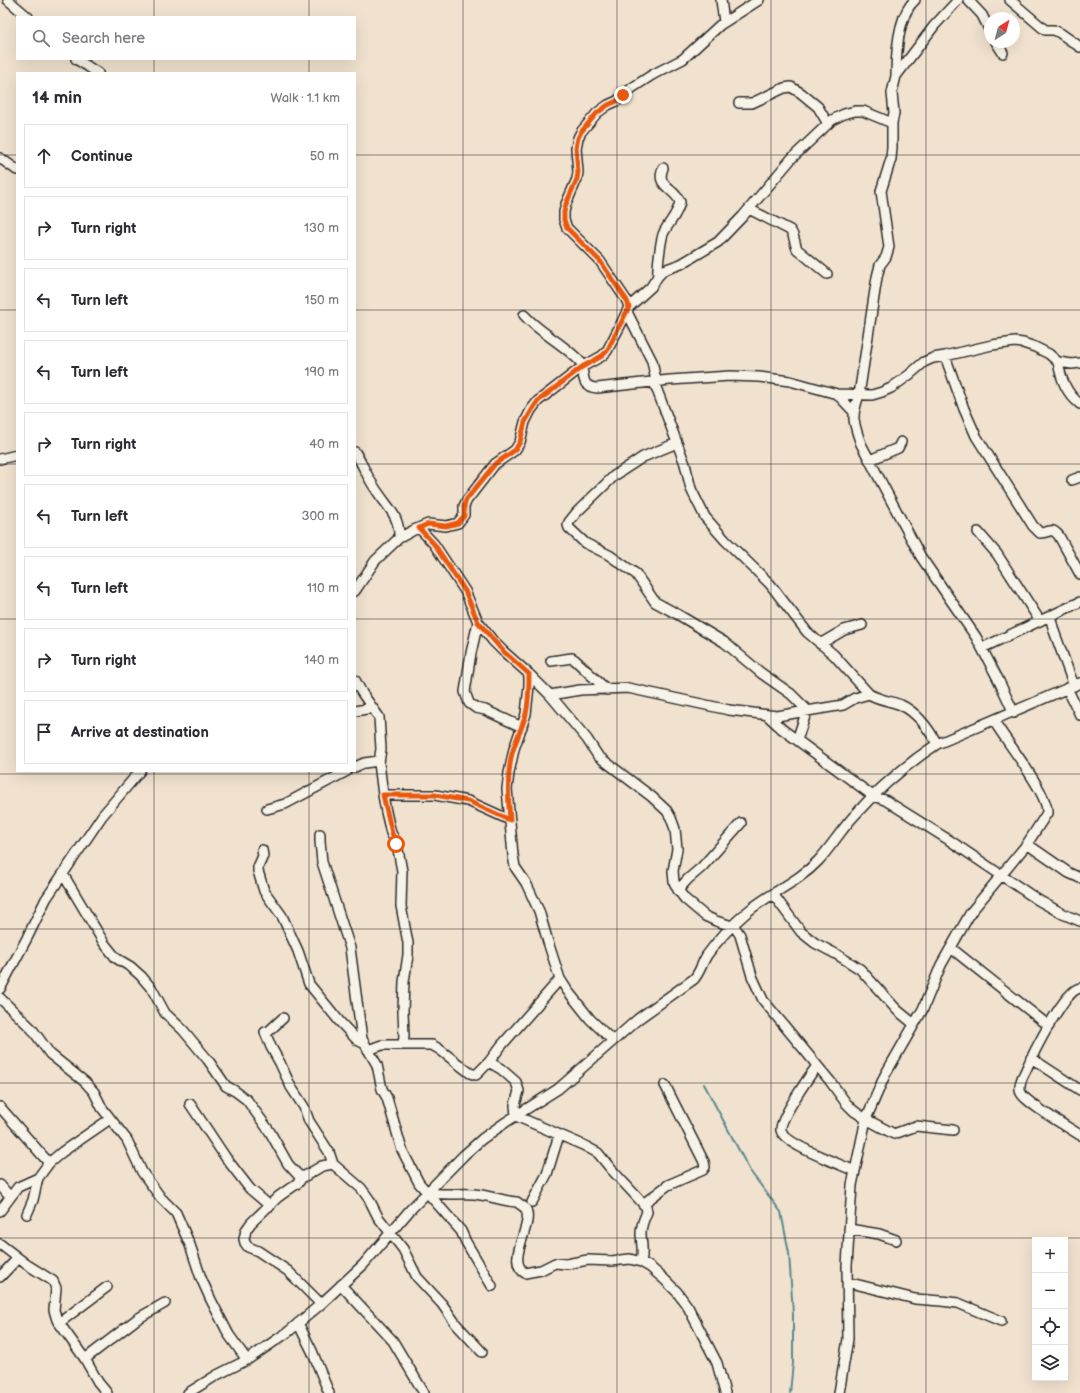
<!DOCTYPE html>
<meta charset="utf-8">
<style>
:root{--surface:#fff;--page:#f7f7f7;--text:#2b2b33;--muted:#7c7c81;--line:#e1e1e2}
body{margin:0;font-family:"Balsamiq Sans",sans-serif;background:var(--page);color:var(--text)}
.controls{position:absolute;right:12px;bottom:12px;display:grid;overflow:hidden;border-radius:0px;box-shadow:0 4px 16px #0002}
.controls button{width:36px;height:36px;display:grid;place-items:center;padding:0;border:0;border-bottom:1px solid var(--line);background:var(--surface);color:var(--text);font:20px sans-serif}
.compass{position:absolute;left:984px;top:12px;width:36px;height:36px;border-radius:50%;background:var(--surface);box-shadow:0 4px 16px #0002;rotate:36deg}
.stop{position:absolute;width:12px;height:12px;margin:-9px;border:3px solid #ea580c;border-radius:50%;background:#fff}
.stop.end{background:#ea580c;border-color:#fff;box-shadow:0 1px 4px #0008}
.list{margin:0;padding:0;list-style:none}
h2{display:flex;justify-content:space-between;align-items:center;height:52px;margin:0;padding:0 16px;font-size:17px}
h2 small{font-size:13px;font-weight:400;color:var(--muted)}
.list li{display:grid;grid-template-columns:26px 1fr auto;gap:12px;align-items:center;box-sizing:border-box;height:64px;margin:0 8px 8px;padding:0 8px;border:1px solid var(--line);border-radius:0px}
.list b{display:block;font-size:15px;white-space:nowrap}
.list em{font-size:13px;font-style:normal;color:var(--muted)}
.icon{flex:none;width:22px;height:22px;fill:none;stroke:currentColor;stroke-width:2;stroke-linecap:round;stroke-linejoin:round}
.map{position:relative;flex:none;width:1080px;height:1393px;overflow:hidden}
.search{position:absolute;background:var(--surface);box-shadow:0 4px 16px #0002;left:16px;top:16px;width:340px;height:44px;display:flex;align-items:center;gap:10px;box-sizing:border-box;padding:0 14px;border-radius:0px;color:var(--muted);font-size:15px}
.panel{position:absolute;background:var(--surface);box-shadow:0 4px 16px #0002;left:16px;top:72px;width:340px;height:700px;border-radius:0px}
.map>svg:first-child{display:block}
.lines{fill:none;stroke-linecap:round;stroke-linejoin:round}
.stream{stroke:#5a8a8e;stroke-width:2}
.minor-casing{stroke:#2b2b2b;stroke-width:12}
.minor{stroke:#f7f3e8;stroke-width:9}
.route{stroke:#ea580c;stroke-width:5}
.grid{fill:none;stroke:#2b2b2b;stroke-width:1;stroke-opacity:0.55}
</style>
<div class="map">
<svg width="1080" height="1393" viewBox="0 0 1080 1393">
<rect width="100%" height="100%" fill="#f1e2cf"/>
<filter id="ink" filterUnits="userSpaceOnUse"><feTurbulence type="fractalNoise" baseFrequency=".025" numOctaves="2"/><feDisplacementMap in="SourceGraphic" scale="8" xChannelSelector="R" yChannelSelector="G"/><feConvolveMatrix kernelMatrix="1 2 1 2 8 2 1 2 1" color-interpolation-filters="sRGB"/></filter>
<g filter="url(#ink)">
<g class="lines">
<path class="stream" d="M704,1084l46,87 31,41 8,41 4,61v49l-3,30"/>
<g class="minor-casing">
<path id="minor" d="M8,0l20,17
M721,0l3,22
M958,0l-24,26 -38,50 -4,17 2,20 -2,10v24l-1,12 -10,32 8,56 -3,10 -6,8 -3,12 -18,118c-8,23 -6,26 2,49l60,113 55,80 22,42 16,34
M968,0l14,15 8,16
M1010,0l35,30h9l6,3 20,14
M996,42l7,11
M76,59l22,14
M896,76c0,-21 2,-61 19,-76
M739,103h13l32,-15 7,-1 10,6 17,14 10,17
M0,158l17,12
M749,209l41,21c5,6 4,12 7,19l30,25
M658,276c-1,-7 3,-39 6,-44 5,-10 14,-18 16,-30 -5,-14 -25,-15 -17,-34
M629,307l22,-20 7,-11 6,-6 17,-6 37,-22 25,-26 49,-58 40,-38 12,-6 11,-3h8l29,12
M627,312l25,49 4,20
M524,315c18,20 43,30 60,51
M945,356l19,53 12,27 57,90 7,7c10,0 11,-7 19,3l21,38
M1058,362c3,17 8,31 22,42
M582,367c2,13 1,20 15,21l73,-8 60,-4 29,1 31,4 47,13 35,1 10,-3 9,-4 18,-13 15,-13 9,-4 12,-2 47,-11 23,-3 8,1 12,4 14,7 9,8 14,2 8,-1
M654,382l31,82 6,25 14,28 20,23 45,44 37,48 27,23 35,39c10,6 22,7 32,11 17,8 28,24 36,39
M837,394l16,17
M677,443l-34,14 -29,19 -37,36 -8,10 -1,3 1,3 16,15 24,12 27,19 19,28 22,12 47,28 37,31 30,21 16,16
M355,452c8,13 13,27 22,39 11,17 23,25 22,47
M0,459l17,-4
M870,460l28,-12 3,-6
M1072,480l8,-3
M419,528l15,16 31,47 13,31 15,19 10,10 26,23 21,21 37,44 11,17 54,41 15,14 4,7 4,11 2,20 -4,22 1,11 4,8 7,9 20,17 11,5 16,5 4,3 4,6 12,41 11,24 67,81 16,22 8,8 12,8 28,15 22,-8 37,4
M978,532l19,22 43,67
M355,591l20,-30 24,-23 15,-8 14,-6 18,2 12,-3 6,-8v-9l3,-6 28,-36 20,-14 5,-8 5,-20 6,-12 7,-9 44,-34 20,-11 5,-5 15,-29 7,-15 -2,-6 -27,-40 -33,-33 -3,-8v-8l2,-8 11,-25 1,-7 -2,-24 2,-10 3,-6 16,-19 11,-8 9,-4 15,-13 20,-13 31,-16 37,-34 39,-25
M1050,616l4,15 20,55
M478,622l-7,31 -6,39 4,11 7,5 9,2 37,17
M820,644l24,-14 18,-5
M982,648l98,-46
M551,661l21,-3 3,2 32,30
M529,674v12l-3,28 -12,35 -5,24 -2,16 6,66 2,12 11,16 13,28 9,31 12,37 7,11 23,29 22,21
M355,680l7,13 17,24 2,32 -2,14 4,32 3,17 5,21 6,11 5,27 -1,35 7,37v12l-4,27 -1,29 1,25 -1,9h-21l-14,5
M1067,688l13,27
M550,695l30,-5 48,-2 101,22 48,6 66,-11 12,-7 14,-4
M355,711l17,-3
M768,716l14,13 91,67 12,4 64,40 89,60 25,14 17,7
M797,740l10,-30
M355,767l9,-4 15,-2
M383,795h52l33,6 42,19
M267,809l18,-5 62,-33
M320,834v7l2,21 28,86 12,91 15,26 5,24 5,9 15,52 17,33 42,48 5,11 26,44
M1027,844l42,29 11,5
M262,850l1,6 -5,11v4l6,20 18,25 16,35 11,33 31,38 17,18 8,4
M63,874l41,69 12,15 15,9 10,9 11,13 13,24 18,17 25,30 18,26 9,5 12,9 23,32 18,32 11,12h6l17,-10 11,-2 28,24 8,11 9,18 25,32 14,28 25,27 14,20 26,28
M678,890l10,-11 14,-12 39,-44
M773,894l28,38 14,11 21,11 24,15 37,41 17,14
M951,948l98,78
M560,979l-59,67 -12,16 12,7 15,13 3,9 -4,14 1,11 67,29 15,8 13,16 26,28 9,10 1,5c-3,7 -6,13 -6,21 0,10 3,18 0,29
M1080,988c-16,2 -48,68 -55,84 -3,5 -7,15 -4,21 5,10 47,34 59,42
M0,989l27,-51 19,-39 56,-83 38,-45
M0,998l32,31 18,25 35,28 9,10 8,16 25,32 15,32 19,26 15,15 14,32 11,33 10,22 18,35 18,25
M283,1018l-14,13 -4,1 6,15 9,16 11,24 13,20 5,14 20,31 4,12
M403,1045h29l7,4 31,24 6,2 13,-13
M1031,1058l49,32
M817,1066c-7,9 -38,54 -36,64 3,15 59,34 74,41
M190,1104l36,54 24,31 20,17
M0,1107l49,56
M302,1177l-3,5 -21,15 -27,26 -5,7 -2,9 1,4 3,4 10,4 30,20 33,33
M0,1185l10,12
M427,1192c15,4 31,1 47,2 14,1 28,7 43,8 2,2 6,4 8,6 11,15 -21,52 0,65l16,-3 14,-7 11,1 22,-4 23,1 19,-2 11,3 9,5 15,13 12,12 11,15 29,56 8,30
M532,1202l15,-28 12,-39
M643,1204l25,-19 35,-15 2,-3 -1,-5 -39,-77
M0,1211l18,-24 20,-9 11,-15 13,-11 48,-33
M27,1214l6,-14 5,-22
M849,1229l30,5 17,6
M0,1244l26,20 27,17 3,7 -2,22 3,10 28,39 13,23 9,11
M0,1277l18,-19
M847,1282l68,17 26,2 17,2 43,18
M341,1285l52,56 31,52
M59,1323l48,-36
M298,1323l14,28 17,42
M85,1359l52,-40 28,-16
M188,1393l29,-18 30,-15 41,-28 33,-28 42,-39 47,-55 54,-55 18,-16 24,-17 52,-33 80,-70 56,-40c6,-7 8,-16 13,-24 11,-15 25,-30 39,-42 23,-20 51,-30 72,-52 13,-14 23,-31 36,-45 24,-27 53,-52 83,-72l143,-61
M839,1393l9,-54 -1,-73 5,-81 14,-66 19,-44 38,-66 18,-44 30,-53 56,-68 20,-31c2,-19 -42,-73 -53,-92"/>
</g>
<use href="#minor" class="minor"/>
</g>
</g>
<g class="lines" filter="url(#ink)">
<path class="route" d="M396,844l-4,-11 -9,-38h52l33,6 42,19c-2,-21 -3,-41 1,-62 3,-15 11,-29 15,-44 3,-13 3,-27 3,-40l-26,-23 -25,-29 -13,-31 -31,-47 -15,-16 9,-4 18,2 12,-3 6,-7v-10l2,-6 29,-36 20,-14 5,-8 5,-20 7,-12 6,-9 44,-34 20,-11 5,-5 22,-44 -2,-6 -27,-40 -33,-33 -3,-8v-8l2,-8 11,-25 1,-7 -2,-24 2,-10 3,-6 16,-19 11,-8 9,-4 6,-6"/>
</g>
<path class="grid" d="M154,0v17M309,0v17M463,0v1393M617,0v1393M771,0v1393M926,0v1393M154,59v14M309,59v14M0,155h17M355,155h725M0,310h17M355,310h725M0,464h17M355,464h725M0,619h17M355,619h725M154,771v622M309,771v622M0,774h1080M0,929h1080M0,1083h1080M0,1238h1080"/>
</svg>
<div class="controls">
<button>+</button>
<button>−</button>
<button><svg class="icon" aria-label="locate" viewBox="0 0 24 24"><circle cx="12" cy="12" r="6"/><path d="M12 2v4M12 18v4M2 12h4M18 12h4"/></svg></button>
<button><svg class="icon" aria-label="layers" viewBox="0 0 24 24"><path d="M12 4l9 5-9 5-9-5zM3 14l9 5 9-5"/></svg></button>
</div>
<svg class="compass" viewBox="-18 -18 36 36"><path d="M0-13l5 13h-10z" fill="#e53935"/><path d="M0 13l5-13h-10z" fill="#7c7c81"/></svg>
<div class="stop" style="left:396px;top:844px"></div>
<div class="stop end" style="left:623px;top:95px"></div>
<div class="search"><svg class="icon" aria-label="search" viewBox="0 0 24 24"><circle cx="10" cy="10" r="6"/><path d="M15 15l6 6"/></svg>Search here</div>
<section class="panel">
<h2>14 min<small>Walk · 1.1 km</small></h2>
<ul class="list">
<li><svg class="icon" aria-label="ahead" viewBox="0 0 24 24"><path d="M12 20V5M6 11l6-6 6 6"/></svg><div><b>Continue</b></div><em>50 m</em></li>
<li><svg class="icon" aria-label="right" viewBox="0 0 24 24"><path d="M7 20v-9h11M14 6l5 5-5 5"/></svg><div><b>Turn right</b></div><em>130 m</em></li>
<li><svg class="icon" aria-label="left" viewBox="0 0 24 24"><path d="M17 20v-9H6M10 6l-5 5 5 5"/></svg><div><b>Turn left</b></div><em>150 m</em></li>
<li><svg class="icon" aria-label="left" viewBox="0 0 24 24"><path d="M17 20v-9H6M10 6l-5 5 5 5"/></svg><div><b>Turn left</b></div><em>190 m</em></li>
<li><svg class="icon" aria-label="right" viewBox="0 0 24 24"><path d="M7 20v-9h11M14 6l5 5-5 5"/></svg><div><b>Turn right</b></div><em>40 m</em></li>
<li><svg class="icon" aria-label="left" viewBox="0 0 24 24"><path d="M17 20v-9H6M10 6l-5 5 5 5"/></svg><div><b>Turn left</b></div><em>300 m</em></li>
<li><svg class="icon" aria-label="left" viewBox="0 0 24 24"><path d="M17 20v-9H6M10 6l-5 5 5 5"/></svg><div><b>Turn left</b></div><em>110 m</em></li>
<li><svg class="icon" aria-label="right" viewBox="0 0 24 24"><path d="M7 20v-9h11M14 6l5 5-5 5"/></svg><div><b>Turn right</b></div><em>140 m</em></li>
<li><svg class="icon" aria-label="arrive" viewBox="0 0 24 24"><path d="M6 21V4h12l-3 4 3 4H6"/></svg><div><b>Arrive at destination</b></div></li>
</ul>
</section>
</div>
